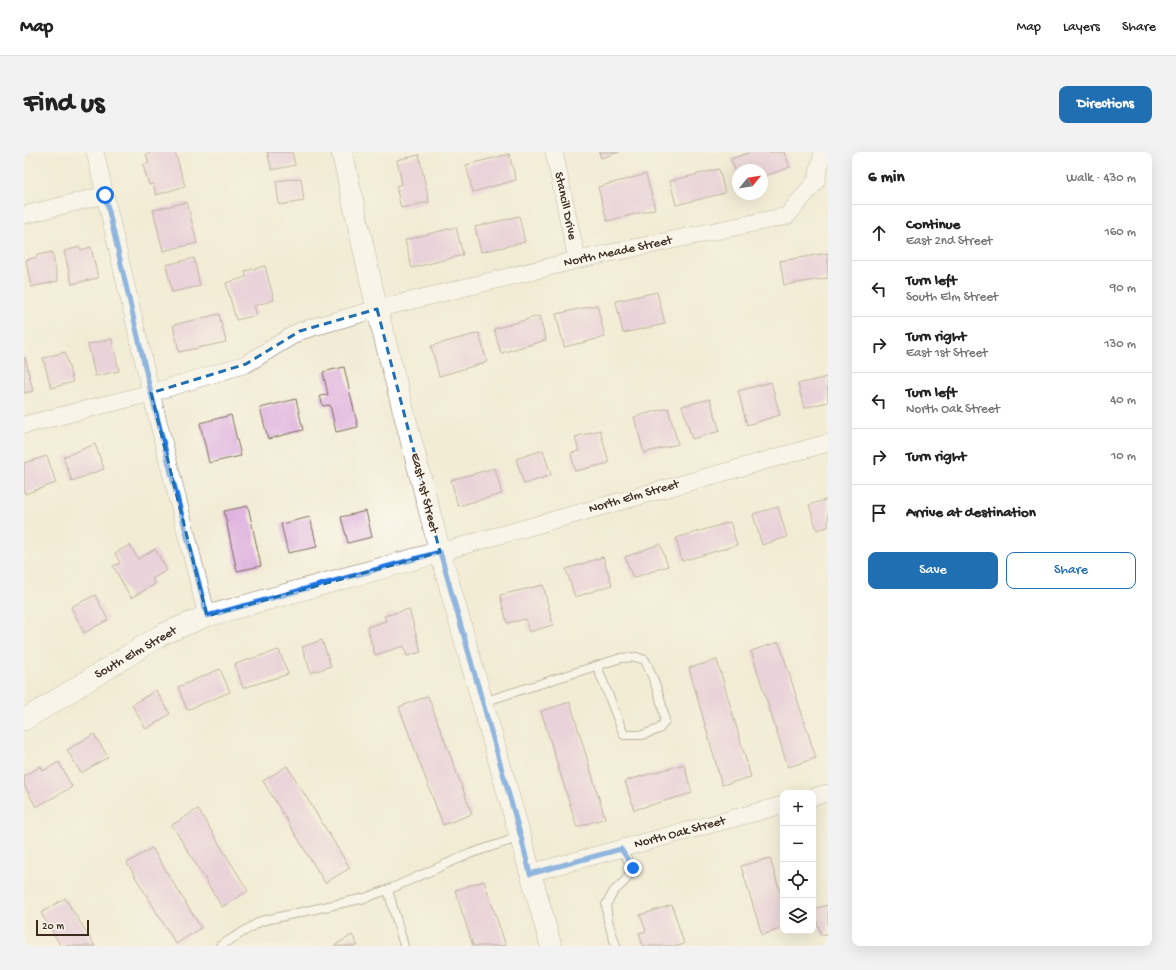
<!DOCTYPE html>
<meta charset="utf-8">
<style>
:root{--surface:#fff;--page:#f2f2f2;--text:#222;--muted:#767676;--line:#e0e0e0;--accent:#1f6fb2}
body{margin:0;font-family:"Gochi Hand",sans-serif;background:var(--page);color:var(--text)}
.controls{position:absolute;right:12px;bottom:12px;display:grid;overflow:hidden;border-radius:8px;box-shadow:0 4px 16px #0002}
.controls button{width:36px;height:36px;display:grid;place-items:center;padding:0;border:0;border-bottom:1px solid var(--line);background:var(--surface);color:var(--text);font:20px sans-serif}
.compass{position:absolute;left:708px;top:12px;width:36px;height:36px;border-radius:50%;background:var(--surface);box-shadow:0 4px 16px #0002;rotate:60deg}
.scale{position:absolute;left:12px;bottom:10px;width:53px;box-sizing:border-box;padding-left:4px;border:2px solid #3b2a1e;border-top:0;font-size:11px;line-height:14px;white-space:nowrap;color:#3b2a1e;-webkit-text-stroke:3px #fbf7ec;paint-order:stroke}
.stop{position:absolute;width:12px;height:12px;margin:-9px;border:3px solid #1a73e8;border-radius:50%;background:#fff}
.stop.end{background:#1a73e8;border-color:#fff;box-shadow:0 1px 4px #0008}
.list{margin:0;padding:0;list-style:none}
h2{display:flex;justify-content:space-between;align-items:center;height:52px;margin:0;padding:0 16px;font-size:17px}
h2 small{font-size:13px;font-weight:400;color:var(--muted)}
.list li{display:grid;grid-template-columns:26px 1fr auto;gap:12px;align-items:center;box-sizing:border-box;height:56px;padding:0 16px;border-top:1px solid var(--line)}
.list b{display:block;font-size:15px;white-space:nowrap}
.list p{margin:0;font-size:13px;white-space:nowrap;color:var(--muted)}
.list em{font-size:13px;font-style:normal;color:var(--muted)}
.actions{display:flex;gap:8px;padding:12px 16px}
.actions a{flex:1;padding:9px 0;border:1px solid var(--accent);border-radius:8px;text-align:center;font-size:14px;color:var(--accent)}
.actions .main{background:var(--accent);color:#fff}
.icon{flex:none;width:22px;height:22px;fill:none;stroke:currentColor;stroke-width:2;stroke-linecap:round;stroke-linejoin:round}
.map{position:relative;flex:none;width:804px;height:794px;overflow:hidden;border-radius:8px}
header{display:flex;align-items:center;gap:24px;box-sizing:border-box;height:56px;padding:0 20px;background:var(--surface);border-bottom:1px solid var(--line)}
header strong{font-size:19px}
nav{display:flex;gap:22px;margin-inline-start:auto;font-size:14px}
.intro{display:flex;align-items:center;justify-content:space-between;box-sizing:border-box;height:96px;padding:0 24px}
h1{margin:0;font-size:28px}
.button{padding:10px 18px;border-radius:8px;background:var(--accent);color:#fff;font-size:14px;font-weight:700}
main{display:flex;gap:24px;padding:0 24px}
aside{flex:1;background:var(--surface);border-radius:8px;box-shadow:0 4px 16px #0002}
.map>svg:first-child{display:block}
.building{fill:#dfb2df}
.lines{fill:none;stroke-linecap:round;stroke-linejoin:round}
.service-casing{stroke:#7b6e5e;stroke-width:10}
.minor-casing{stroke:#7b6e5e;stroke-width:18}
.tertiary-casing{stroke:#7b6e5e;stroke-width:22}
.service{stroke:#fff;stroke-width:8}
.minor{stroke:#fff;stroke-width:17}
.tertiary{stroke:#fff;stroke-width:21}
.route{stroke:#1a73e8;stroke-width:5}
.marked{fill:none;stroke:#1f6fb2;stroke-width:3;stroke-dasharray:8 5;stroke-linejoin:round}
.labels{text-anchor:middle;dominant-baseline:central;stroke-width:3;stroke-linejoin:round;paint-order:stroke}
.street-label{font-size:13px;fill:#3b2a1e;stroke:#fbf7ec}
</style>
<header>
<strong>Map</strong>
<nav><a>Map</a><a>Layers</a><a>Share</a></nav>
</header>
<div class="intro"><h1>Find us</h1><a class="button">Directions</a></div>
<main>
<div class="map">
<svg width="804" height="794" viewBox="0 0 804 794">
<rect width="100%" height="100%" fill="#fbf7ec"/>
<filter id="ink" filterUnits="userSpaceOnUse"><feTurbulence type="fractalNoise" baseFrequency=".025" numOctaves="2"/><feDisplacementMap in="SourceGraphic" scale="8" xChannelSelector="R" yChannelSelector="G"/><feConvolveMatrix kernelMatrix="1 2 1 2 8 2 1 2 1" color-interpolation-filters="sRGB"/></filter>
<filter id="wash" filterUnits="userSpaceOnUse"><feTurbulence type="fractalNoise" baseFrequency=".012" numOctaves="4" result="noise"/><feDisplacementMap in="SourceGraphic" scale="16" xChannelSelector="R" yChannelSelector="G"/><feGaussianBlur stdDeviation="0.9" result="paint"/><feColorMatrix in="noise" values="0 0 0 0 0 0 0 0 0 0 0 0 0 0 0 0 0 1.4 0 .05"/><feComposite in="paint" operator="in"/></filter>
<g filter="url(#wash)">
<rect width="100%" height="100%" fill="#f2ecd6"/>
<g id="blocks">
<path class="building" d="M129,0h22l10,34 -29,9 -3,-11 -4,1 -6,-20 6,-2 -3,-9z
M243,0h25l3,13 -23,5z
M575,0h20l-18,6z
M727,0h33l6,15 -28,10v-7h-24v8l-7,-19z
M485,2l7,26 -43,12 -7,-27z
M395,3l10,47 -28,6 -5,-22 6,-2 -5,-24z
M695,17l6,24 -49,12 -6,-24z
M622,22l9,35 -48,12 -9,-34z
M277,26l3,23 -25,4 -3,-24z
M163,50l10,41 -34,8 -10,-41z
M495,64l6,26 -44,10 -6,-25z
M432,75l7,28 -51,13 -7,-28z
M56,95l1,3 10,-3 7,31 -26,6 -8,-33z
M28,100l6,29 -27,6 -5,-27 11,-3v-2z
M804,101v25l-44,7 -4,-24z
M170,106l6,28 -28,6 -6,-27z
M241,114l9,34 -20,6 3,9 -21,5 -10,-37 20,-6 -1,-6z
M633,140l8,32 -42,9 -7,-32z
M573,153l8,32 -41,10 -8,-33z
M195,162l7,28 -47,10 -6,-27z
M515,164l7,24 -45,13 -7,-24z
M455,181l8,29 -48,14 -8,-30z
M88,187l7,32 -24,5 -7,-32z
M41,200l8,30 -22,6 -8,-30z
M1,205l8,34 -9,2v-35z
M320,215l14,60 -22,5 -6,-27 -7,1 -3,-10 8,-1 -5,-23z
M803,225l1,25 -24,6 -6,-24z
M747,230l9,33 -33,10 -9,-34z
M272,247l7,31 -35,9 -8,-31z
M686,247l10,32 -28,8 -10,-33z
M644,256l10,36 -34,9 -10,-36z
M207,263l10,41 -32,7 -9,-40z
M576,278l9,33 -34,8 -4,-18 8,-2 -4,-14z
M71,292l9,25 -32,12 -9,-24z
M519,298l8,25 -27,9 -8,-25z
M23,304l9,27 -31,11 -1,-4v-27z
M471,316l7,26 -44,12 -7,-26z
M804,347v28l-11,3 -8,-25z
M224,354l13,60 -24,5 -13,-60z
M754,355l9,30 -25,8 -9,-31z
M342,359l6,26 -24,6 -7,-26z
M286,365l7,30 -29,6 -7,-29z
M706,370l7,23 -55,16 -6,-23z
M636,392l8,22 -35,12 -8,-21z
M106,393l8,14 17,-10 12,21 -15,9 3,5 -24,14 -18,-32 7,-3 -5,-10z
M579,405l9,28 -37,12 -9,-28z
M519,433l10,40 -24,7 -3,-13 -19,4 -7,-28z
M71,443l13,25 -24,13 -13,-26z
M385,457l12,43 -14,4 -3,-10 -29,9 -8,-28 19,-6 -2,-5z
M298,488l9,26 -20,7 -9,-26z
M755,490l37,116 -28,9 -37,-116z
M255,498l9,24 -45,14 -8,-24z
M693,508l34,117 -29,8 -33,-117z
M196,517l10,23 -43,18 -9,-23z
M132,538l14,24 -24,15 -14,-24z
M404,544l44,118 -29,11 -44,-118z
M546,550l35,116 -28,9 -36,-116z
M70,582l14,23 -27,16 -14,-23z
M35,610l13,25 -36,20 -12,-22v-9l17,-10 2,5z
M660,612l8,29 -58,17 -9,-29z
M263,614l63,102 -25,15 -62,-102z
M174,657l50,82 -26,16 -50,-82z
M128,696l49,80 -25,16 -49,-81z
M746,706l13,44v26l-21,7 -21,-69z
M460,729l22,65h-33l-18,-56z
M41,746l30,48h-34l-20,-33z
M648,753l12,39 -6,2h-35l-4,-13 7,-2 -6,-16z
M804,753v28l-7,2 -8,-26z
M328,783l6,11h-24z"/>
</g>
</g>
<g filter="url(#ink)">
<use href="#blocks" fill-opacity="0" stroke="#7b6e5e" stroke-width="1"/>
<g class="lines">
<g class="service-casing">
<path id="service" d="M459,550l138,-44 15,-1 9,3c9,20 17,39 20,61l-6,8 -17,6h-18l-27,-69
M364,738l16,56
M196,794l41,-25 104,-23 27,-10 77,-34 51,-17
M592,794l-8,-25 -2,-16 8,-14 11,-10 8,-13 -12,-19"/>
</g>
<g class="minor-casing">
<path id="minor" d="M71,0l56,241 56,223
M530,0l23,108
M0,63l81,-20
M0,273l127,-32 95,-29 54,-33 77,-22 200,-49 210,-44 29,-35 7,-29
M416,400l388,-109
M789,645l15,-4
M506,721l253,-68"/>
</g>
<g class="tertiary-casing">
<path id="tertiary" d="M318,0l35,157 63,243 111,394
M0,568l139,-86 44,-18 233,-64"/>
</g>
<use href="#service" class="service"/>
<use href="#minor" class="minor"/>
<use href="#tertiary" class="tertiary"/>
</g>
</g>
<g class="lines" filter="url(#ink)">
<path class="route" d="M81,43l46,198 56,223 233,-64 81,285 9,37 91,-25 12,19"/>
</g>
<path d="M0 0H804V794H0ZM353,157l63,243 -233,64 -56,-223 95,-29 54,-33z" fill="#f2ecd6" fill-opacity=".55" fill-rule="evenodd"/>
<path class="marked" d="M353,157l63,243 -233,64 -56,-223 95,-29 54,-33z"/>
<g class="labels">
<g class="street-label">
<text transform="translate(541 54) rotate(78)">Stancill Drive</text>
<text transform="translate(594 100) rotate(-12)">North Meade Street</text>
<text transform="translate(400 341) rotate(76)">East 1st Street</text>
<text transform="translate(610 345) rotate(-16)">North Elm Street</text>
<text transform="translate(112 501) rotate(-30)">South Elm Street</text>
<text transform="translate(656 681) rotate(-15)">North Oak Street</text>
</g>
</g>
</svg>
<div class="controls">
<button>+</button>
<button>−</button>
<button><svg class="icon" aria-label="locate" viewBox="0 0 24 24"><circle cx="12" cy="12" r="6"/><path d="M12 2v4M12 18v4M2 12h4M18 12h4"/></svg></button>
<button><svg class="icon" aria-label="layers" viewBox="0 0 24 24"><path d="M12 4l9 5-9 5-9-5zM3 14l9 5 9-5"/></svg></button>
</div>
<svg class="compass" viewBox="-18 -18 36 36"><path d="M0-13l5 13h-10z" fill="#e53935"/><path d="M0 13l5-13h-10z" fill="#767676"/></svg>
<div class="scale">20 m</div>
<div class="stop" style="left:81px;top:43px"></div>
<div class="stop end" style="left:609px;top:716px"></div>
</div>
<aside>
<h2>6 min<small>Walk · 430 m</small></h2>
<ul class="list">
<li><svg class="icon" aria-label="ahead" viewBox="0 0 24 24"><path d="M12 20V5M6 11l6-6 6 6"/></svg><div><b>Continue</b><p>East 2nd Street</p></div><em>160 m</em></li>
<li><svg class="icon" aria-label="left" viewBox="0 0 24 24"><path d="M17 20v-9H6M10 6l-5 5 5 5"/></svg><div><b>Turn left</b><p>South Elm Street</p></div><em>90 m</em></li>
<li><svg class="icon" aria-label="right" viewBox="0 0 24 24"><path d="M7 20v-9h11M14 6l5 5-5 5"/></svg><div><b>Turn right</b><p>East 1st Street</p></div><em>130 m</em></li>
<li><svg class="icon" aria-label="left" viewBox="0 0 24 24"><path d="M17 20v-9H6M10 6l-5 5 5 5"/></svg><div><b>Turn left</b><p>North Oak Street</p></div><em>40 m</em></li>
<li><svg class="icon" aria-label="right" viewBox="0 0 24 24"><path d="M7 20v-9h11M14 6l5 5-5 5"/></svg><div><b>Turn right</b></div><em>10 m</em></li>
<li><svg class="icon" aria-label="arrive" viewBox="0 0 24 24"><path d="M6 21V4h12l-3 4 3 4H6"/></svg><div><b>Arrive at destination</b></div></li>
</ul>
<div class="actions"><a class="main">Save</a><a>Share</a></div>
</aside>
</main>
